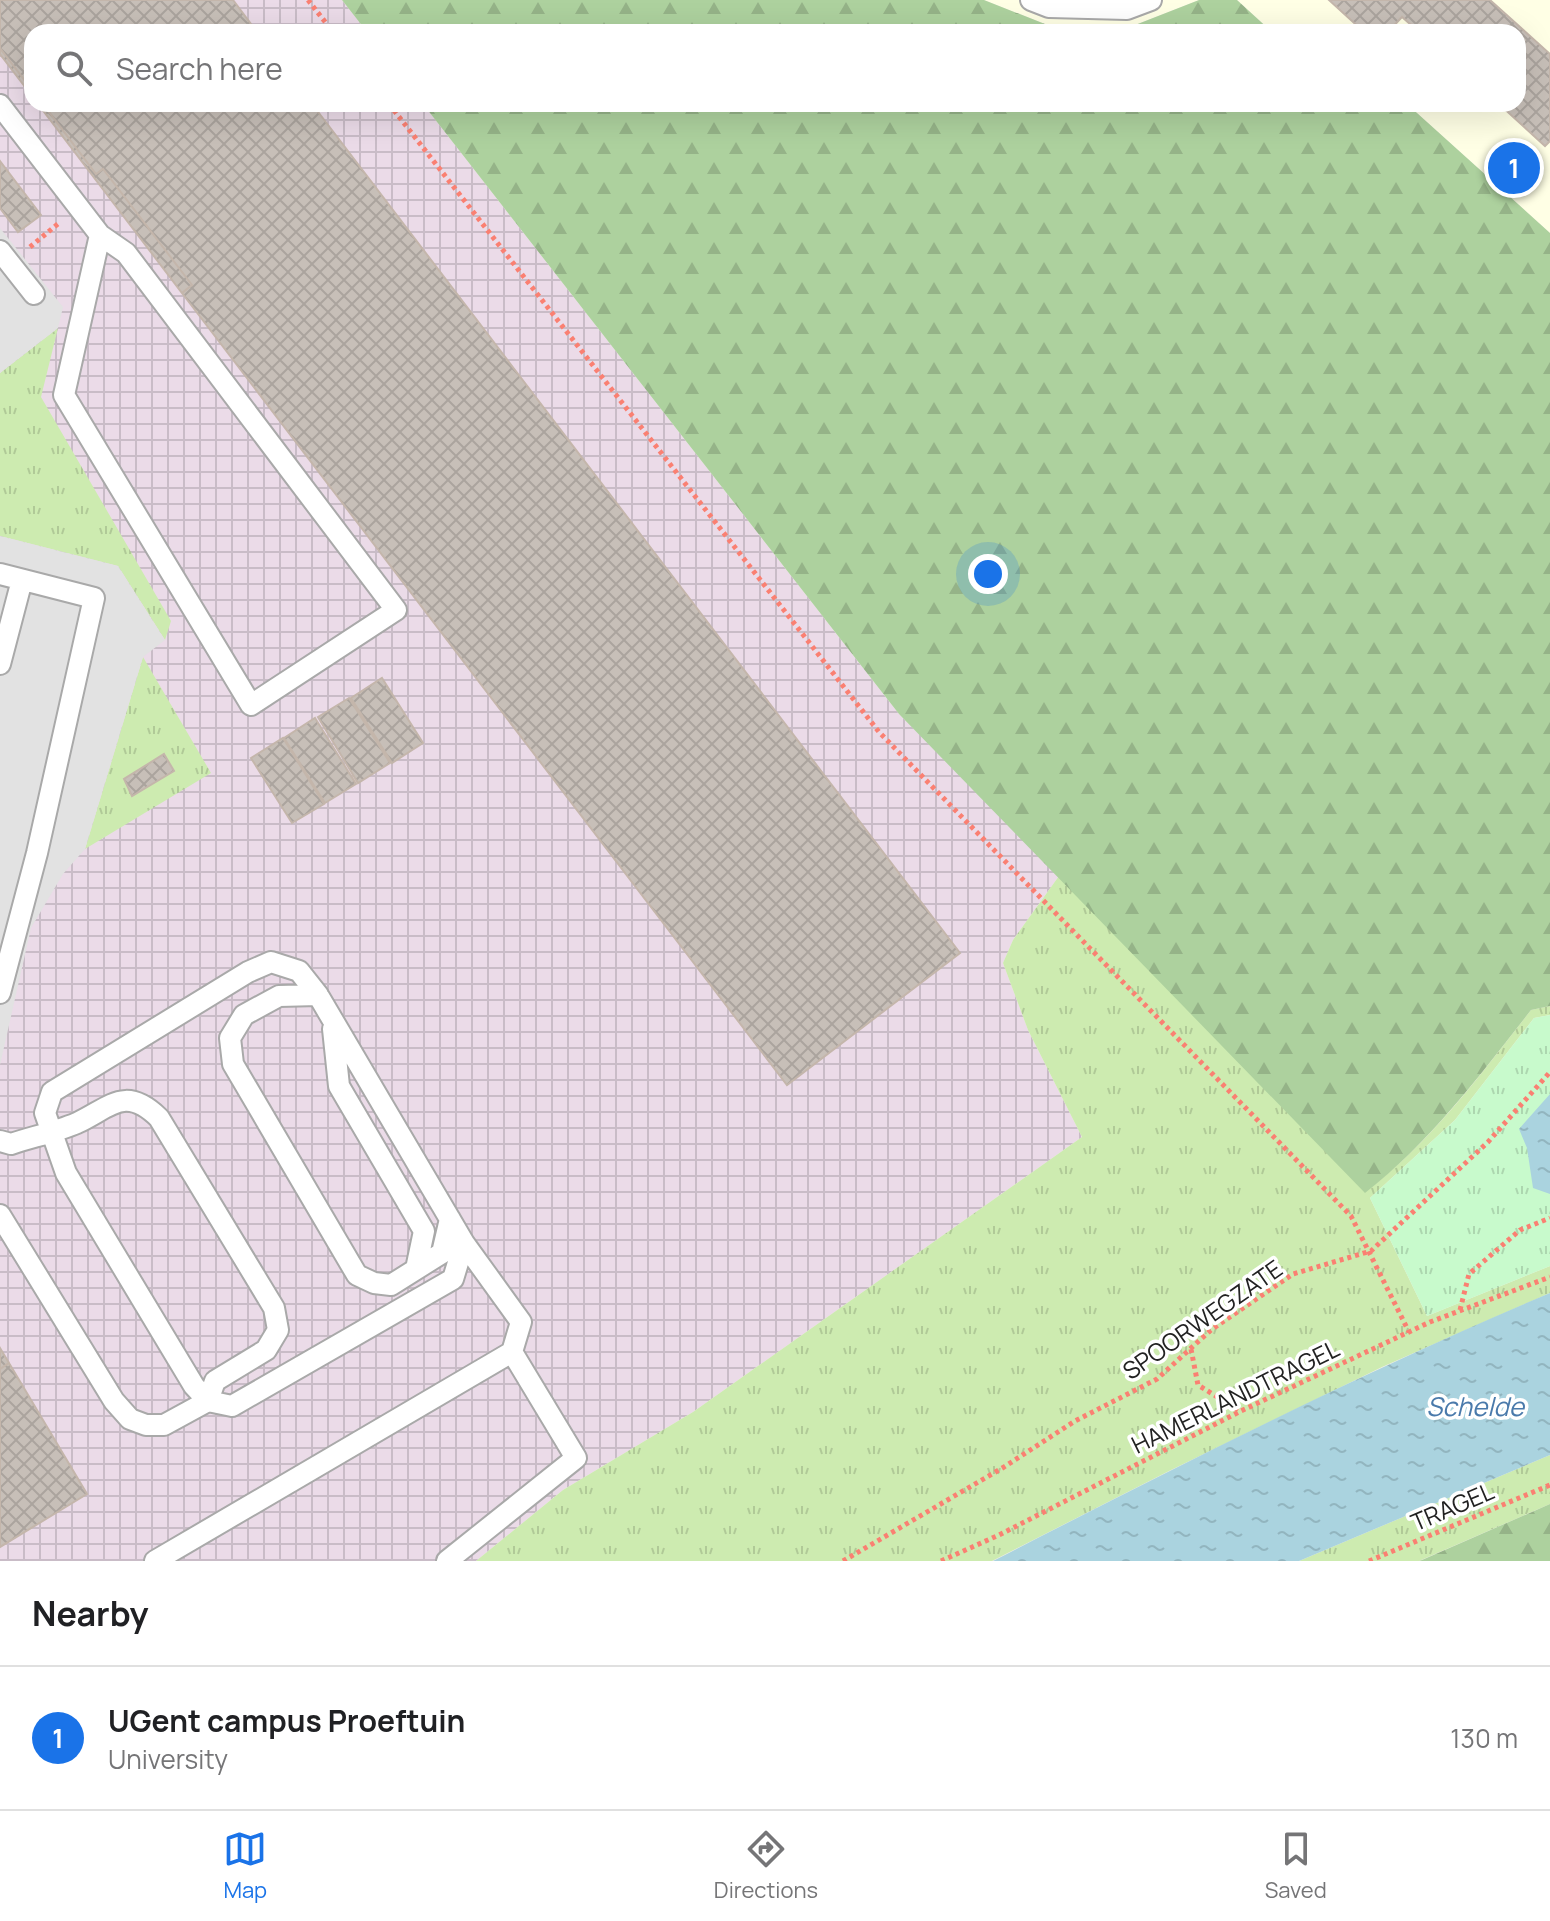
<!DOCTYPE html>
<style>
:root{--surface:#fff;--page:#f6f6f6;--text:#202124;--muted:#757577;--line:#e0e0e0;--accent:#1a73e8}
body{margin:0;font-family:Manrope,sans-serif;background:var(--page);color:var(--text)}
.you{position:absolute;left:988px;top:574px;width:28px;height:28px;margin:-20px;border:6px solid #fff;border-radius:50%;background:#1a73e8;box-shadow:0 0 0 12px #1a73e833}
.badge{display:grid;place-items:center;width:52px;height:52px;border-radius:50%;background:var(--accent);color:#fff;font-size:26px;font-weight:700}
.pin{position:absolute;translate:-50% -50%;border:4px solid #fff;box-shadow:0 2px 8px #0006}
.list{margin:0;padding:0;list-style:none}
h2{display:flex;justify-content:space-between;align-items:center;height:104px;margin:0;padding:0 32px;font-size:34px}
h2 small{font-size:26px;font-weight:400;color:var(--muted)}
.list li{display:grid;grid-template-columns:52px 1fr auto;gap:24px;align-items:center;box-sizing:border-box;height:144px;padding:0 32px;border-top:2px solid var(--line)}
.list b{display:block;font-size:30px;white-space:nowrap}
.list p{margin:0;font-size:26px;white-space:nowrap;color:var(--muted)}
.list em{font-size:26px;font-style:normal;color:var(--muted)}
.icon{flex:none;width:44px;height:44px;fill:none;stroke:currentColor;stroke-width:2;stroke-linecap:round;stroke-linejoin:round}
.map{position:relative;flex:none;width:1550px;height:1561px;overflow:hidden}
.search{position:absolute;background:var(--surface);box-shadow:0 8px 32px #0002;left:24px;right:24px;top:24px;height:88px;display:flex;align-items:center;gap:20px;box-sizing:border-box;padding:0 28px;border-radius:24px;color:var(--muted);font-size:30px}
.sheet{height:248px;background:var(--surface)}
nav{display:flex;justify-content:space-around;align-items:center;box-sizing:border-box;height:112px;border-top:2px solid var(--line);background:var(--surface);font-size:22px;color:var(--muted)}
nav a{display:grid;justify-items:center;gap:4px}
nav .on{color:var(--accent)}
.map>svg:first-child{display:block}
.industrial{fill:url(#industrial-grid)}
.education{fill:#ffffe5}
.grass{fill:url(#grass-tufts)}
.forest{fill:url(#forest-firs)}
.park{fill:url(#park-tufts)}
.parking{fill:#e2e2e2}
.water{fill:url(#water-ripples)}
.building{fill:url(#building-cross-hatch);stroke:#c4b6ab;stroke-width:2}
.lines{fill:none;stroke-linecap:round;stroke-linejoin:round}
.lane-casing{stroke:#a9a9a9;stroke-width:24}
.path{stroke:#fa8072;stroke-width:5;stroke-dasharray:4 4;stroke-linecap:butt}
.lane{stroke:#fff;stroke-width:20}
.labels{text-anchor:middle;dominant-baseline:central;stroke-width:7;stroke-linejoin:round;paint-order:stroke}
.street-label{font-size:24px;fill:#222;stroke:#fff}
.water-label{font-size:26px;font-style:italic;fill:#4a7aab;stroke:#fff}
</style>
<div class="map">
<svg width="1550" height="1561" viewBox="0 0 1550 1561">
<defs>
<pattern id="industrial-grid" width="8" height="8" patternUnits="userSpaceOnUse" patternTransform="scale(2)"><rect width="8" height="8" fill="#ebdbe8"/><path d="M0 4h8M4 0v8" fill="none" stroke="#c9bcc7"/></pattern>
<pattern id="grass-tufts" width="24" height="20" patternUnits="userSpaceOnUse" patternTransform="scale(2)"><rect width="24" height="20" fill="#cdebb0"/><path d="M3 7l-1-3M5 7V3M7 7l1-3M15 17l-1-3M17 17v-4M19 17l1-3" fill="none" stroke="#b0c997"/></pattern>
<pattern id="forest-firs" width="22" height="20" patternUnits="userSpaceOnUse" patternTransform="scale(2)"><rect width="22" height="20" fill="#add19e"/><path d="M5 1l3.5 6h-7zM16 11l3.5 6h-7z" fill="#95b388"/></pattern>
<pattern id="park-tufts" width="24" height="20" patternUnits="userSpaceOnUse" patternTransform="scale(2)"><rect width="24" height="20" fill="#c8facc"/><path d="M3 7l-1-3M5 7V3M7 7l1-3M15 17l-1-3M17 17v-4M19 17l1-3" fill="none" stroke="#acd6af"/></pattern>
<pattern id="water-ripples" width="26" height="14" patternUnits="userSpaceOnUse" patternTransform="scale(2)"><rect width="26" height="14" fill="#aad3df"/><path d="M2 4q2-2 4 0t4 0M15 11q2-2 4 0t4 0" fill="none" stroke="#92b5bf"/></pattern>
<pattern id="building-cross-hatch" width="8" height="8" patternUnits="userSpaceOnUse" patternTransform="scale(2)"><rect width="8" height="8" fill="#c7bfb8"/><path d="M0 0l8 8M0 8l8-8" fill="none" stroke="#aba49e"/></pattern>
</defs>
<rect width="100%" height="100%" fill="#f2efe9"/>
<path class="industrial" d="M0,0h342l25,32h-335v72h391l476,610 160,162 -46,64 -10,23 25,67 54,107 -389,275 -130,78 -87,71h-476z"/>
<path class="education" d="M984,0h215l-69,27 -85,-3z
M1237,0h313v233l-143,-129h111v-72h-246z"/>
<path class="grass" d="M58,328l-17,69 130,224 -6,19 -47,-74 -118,-30v-163z
M143,657l68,116 -126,76z
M1059,876l306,316c67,-51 115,-117 166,-182l19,-4v9l-16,3 -79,102 -85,78 57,118 123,-50v27l-168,74 -213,104 -177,90h-516l87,-71 130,-78 389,-275 -54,-107 -25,-67 10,-23z
M1550,1455v49l-131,57h-120z"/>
<path class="forest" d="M342,0h642l61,24 85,3 69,-27h38l35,32h-905z
M423,104h929l29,8 26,-8 143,129v773l-19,4c-51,65 -100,131 -166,183l-466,-479z
M1550,1504v57h-131l3,-1z"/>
<path class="park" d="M1550,1015v251l-123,50 -57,-118 85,-78 79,-102z"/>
<path class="parking" d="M0,228l63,79 -5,21 -58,45z
M0,536l118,30 47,74 -22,17 -58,192 -22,25 -32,54 -31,137z"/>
<path class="water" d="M1550,1094v100l-17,-6 -6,-40 -8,-19z
M1550,1293v162l-251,106h-306c183,-94 367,-188 557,-268z"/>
<path class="building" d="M0,0h233l24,32h-225v58l-32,-42z
M1329,0h161l60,54v87l-5,5 -46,-42h19v-72h-99l-17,-15 -14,15h-24z
M0,48l32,42v6l-32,-42z
M38,104h5l53,70 7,-5 89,116 -10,8z
M43,104h269l648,849 -173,132 -605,-792 10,-8 -89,-116 -7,5z
M0,161l41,54 -23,17 -18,-24z
M382,678l41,65 -31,20 -41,-65z
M349,698l41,65 -32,20 -40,-66z
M315,718l41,66 -31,19 -41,-65z
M283,738l41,66 -32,19 -41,-65z
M164,754l10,17 -42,25 -8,-17z
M0,1348l9,15 -9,6z
M9,1363l78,131 -87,53v-178z"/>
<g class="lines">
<g class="lane-casing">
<path id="lane" d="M1031,0l18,7 78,2 24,-9
M0,105l100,130 26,18 270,357 -145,95 -187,-310 36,-160
M0,251l34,43
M0,574l94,24 -57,255 -37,140
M0,664l22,-84
M318,995l-39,1 -35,19 -14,23 3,26 124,211 17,8 17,2 51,-32 8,-34
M333,1029l6,57 85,145 -8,38
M0,1141l11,3c21,-7 45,-12 66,-21 34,-16 48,-38 82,-5l115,190 4,22 -12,20 -51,31 -7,20 -44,24h-18l-16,-6 -16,-18 -114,-186
M155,1561l357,-209 9,-30 -57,-79 -146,-248 -19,-24 -28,-9 -23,10 -196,120 -7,21 21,60 128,213 14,15 24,5 221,-127 11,-36
M447,1561l129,-103 -64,-106"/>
</g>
<path class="path" d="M308,0l25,32
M389,104l490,628 472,484 58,116
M30,247l29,-24
M1460,1310l9,-36 51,-44 30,-12
M1191,1349l7,36 42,26
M843,1561l161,-94 71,-46 82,-42 54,-49 82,-56 78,-23 117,-109 62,-70
M941,1561l58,-26 242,-124 189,-89 120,-45
M1369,1561l181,-76"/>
<use href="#lane" class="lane"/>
</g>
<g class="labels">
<g class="street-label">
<text transform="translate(1202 1319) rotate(-35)">SPOORWEGZATE</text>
<text transform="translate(1235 1396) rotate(-26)">HAMERLANDTRAGEL</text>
<text transform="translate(1452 1506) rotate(-23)">TRAGEL</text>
</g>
<g class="water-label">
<text x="1475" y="1406">Schelde</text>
</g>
</g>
</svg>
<div class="you"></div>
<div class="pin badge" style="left:1514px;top:168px">1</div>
<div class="search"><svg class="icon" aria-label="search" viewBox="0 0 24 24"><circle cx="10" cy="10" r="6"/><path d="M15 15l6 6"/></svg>Search here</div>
</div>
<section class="sheet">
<h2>Nearby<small></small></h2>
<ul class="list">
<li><span class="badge">1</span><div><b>UGent campus Proeftuin</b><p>University</p></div><em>130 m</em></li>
</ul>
</section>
<nav>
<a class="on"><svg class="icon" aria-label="map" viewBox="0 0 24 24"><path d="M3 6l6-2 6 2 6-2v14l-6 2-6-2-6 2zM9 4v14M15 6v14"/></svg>Map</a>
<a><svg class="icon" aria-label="directions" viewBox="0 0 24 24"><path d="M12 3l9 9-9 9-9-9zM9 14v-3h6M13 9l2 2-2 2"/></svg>Directions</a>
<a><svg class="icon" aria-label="saved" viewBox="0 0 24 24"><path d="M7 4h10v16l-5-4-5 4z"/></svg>Saved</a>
</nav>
